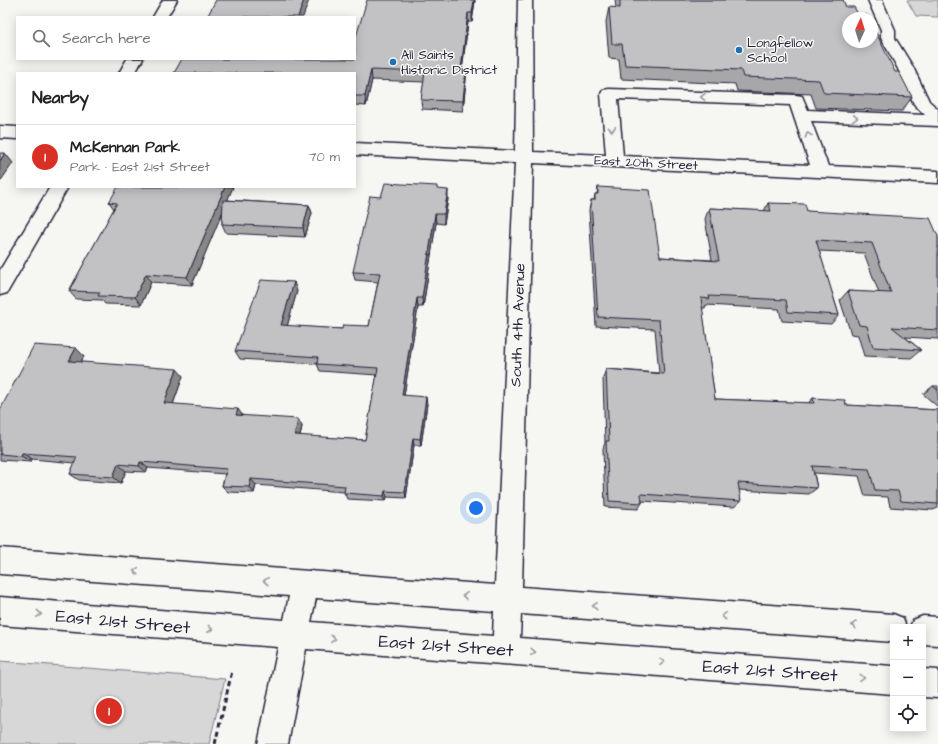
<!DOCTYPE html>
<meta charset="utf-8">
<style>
:root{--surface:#fff;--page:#f6f6f6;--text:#222;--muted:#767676;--line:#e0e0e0;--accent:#d93025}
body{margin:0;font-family:"Architects Daughter",sans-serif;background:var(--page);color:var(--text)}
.controls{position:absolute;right:12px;bottom:12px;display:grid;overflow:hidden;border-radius:0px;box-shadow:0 2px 10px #0003}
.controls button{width:36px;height:36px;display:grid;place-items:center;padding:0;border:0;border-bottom:1px solid var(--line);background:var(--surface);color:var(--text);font:20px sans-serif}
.compass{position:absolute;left:842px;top:12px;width:36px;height:36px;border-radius:50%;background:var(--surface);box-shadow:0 2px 10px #0003;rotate:4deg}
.you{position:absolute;left:476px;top:508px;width:14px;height:14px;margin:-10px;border:3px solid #fff;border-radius:50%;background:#1a73e8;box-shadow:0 0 0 6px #1a73e833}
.badge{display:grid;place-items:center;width:26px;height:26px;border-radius:50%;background:var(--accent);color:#fff;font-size:13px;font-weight:700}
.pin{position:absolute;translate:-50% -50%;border:2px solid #fff;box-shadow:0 1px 4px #0006}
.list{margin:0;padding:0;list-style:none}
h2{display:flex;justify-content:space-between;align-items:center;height:52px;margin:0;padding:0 16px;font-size:17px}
h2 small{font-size:13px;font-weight:400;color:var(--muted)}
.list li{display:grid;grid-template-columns:26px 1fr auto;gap:12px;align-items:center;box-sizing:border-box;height:64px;padding:0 16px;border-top:1px solid var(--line)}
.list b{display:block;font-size:15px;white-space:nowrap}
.list p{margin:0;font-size:13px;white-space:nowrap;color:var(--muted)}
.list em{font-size:13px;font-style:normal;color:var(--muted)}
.icon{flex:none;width:22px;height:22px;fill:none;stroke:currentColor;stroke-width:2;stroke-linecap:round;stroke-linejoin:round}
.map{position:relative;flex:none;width:938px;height:744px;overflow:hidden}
.search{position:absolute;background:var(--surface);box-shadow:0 2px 10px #0003;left:16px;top:16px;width:340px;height:44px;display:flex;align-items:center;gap:10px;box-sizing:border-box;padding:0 14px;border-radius:0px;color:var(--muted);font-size:15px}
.panel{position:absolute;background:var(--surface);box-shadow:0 2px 10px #0003;left:16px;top:72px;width:340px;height:116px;border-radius:0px}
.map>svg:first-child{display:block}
.green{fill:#d7d7d7;stroke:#7c7c89}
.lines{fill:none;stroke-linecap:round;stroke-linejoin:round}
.minor-casing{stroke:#22223b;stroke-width:3}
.path{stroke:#22223b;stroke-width:3;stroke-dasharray:5 3.5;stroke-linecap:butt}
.minor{fill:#f6f6f2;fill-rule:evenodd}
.wall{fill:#a7a7a9;stroke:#22223b}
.shaded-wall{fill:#888889;stroke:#22223b}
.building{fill:#c2c2c4;stroke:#22223b}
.oneway{stroke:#9797a0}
.poi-dot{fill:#1f6fb2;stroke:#f6f6f2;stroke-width:1.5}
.labels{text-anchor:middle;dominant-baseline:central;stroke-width:3;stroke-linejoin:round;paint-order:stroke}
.far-poi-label{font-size:13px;fill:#22223b;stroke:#f6f6f2;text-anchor:start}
.far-street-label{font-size:13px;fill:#22223b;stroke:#f6f6f2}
.street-label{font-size:15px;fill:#22223b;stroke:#f6f6f2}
.near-street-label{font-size:18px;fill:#22223b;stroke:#f6f6f2}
</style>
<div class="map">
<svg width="938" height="744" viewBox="0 0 938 744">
<rect width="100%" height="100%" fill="#f6f6f2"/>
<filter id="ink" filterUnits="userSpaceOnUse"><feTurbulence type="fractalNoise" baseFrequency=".025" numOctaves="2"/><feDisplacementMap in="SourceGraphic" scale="8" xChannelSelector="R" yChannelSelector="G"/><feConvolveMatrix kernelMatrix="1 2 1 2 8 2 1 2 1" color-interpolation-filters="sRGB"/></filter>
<g filter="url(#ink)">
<path class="green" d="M907,0h31v17l-22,-1z
M0,661l225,18 -16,65h-209z"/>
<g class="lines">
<g class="minor-casing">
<path id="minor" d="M163,0h14l-10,17h-14z
M518,0h14l1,152 73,3 -5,-61 2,-4 6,-1 187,6 6,1 6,14 117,5 -11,-11 -17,-37 -16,-29v-8l-13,-30h14l13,30v8l18,29 16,34 9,8v17l-127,-5 17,45 110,5v12l-405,-20 -11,424 371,27 10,4 3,9h-13v15l-372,-28 -1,24 373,28v28l-587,-45 -18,95h-30l20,-97 -278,-22v-28l284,23 5,-24 -289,-22v-26l495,37 20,-422 -160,-8v-12l160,8zM618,99l172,6 20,60 -187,-9zM316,598l178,13 -1,25 -182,-14z
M127,59h16l-8,14h-16z
M0,126l17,1v12l-17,-1z
M50,187h18l-61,106 -7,2v-25z
M923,616l15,1v28l-15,-1v-17h-13l3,-7z
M923,669l15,1v28l-15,-1z"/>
</g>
<path class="path" d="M215,744l17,-73"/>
<use href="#minor" class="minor"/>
</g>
<path class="wall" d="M475,0l-3,22h-4l-6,48h4v9l-3,32 -41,-2 -1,-9 3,-18 -52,-2 -6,26 -11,-1v-46z
M615,0h228l3,7 12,7 37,58 17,25 -10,14 -86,-3 -5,-14 -74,-3 -2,-7 -114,-5 -2,-20 -10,-1 -3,-36 3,-15 7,1z
M233,187l-6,13 82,5 3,8 -7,24 -79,-4 -4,-9v-12l-30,73 -41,-3 -10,23 -36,-1 -3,-4 -26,-1 -7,-8 45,-82 -5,-7z
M598,187l62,70 52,3 -7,-41 4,-11 55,3 4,-8 39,8 131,25v103l-33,-2 16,13 -10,8 -47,-2 -6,-21 -7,-1 -11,-34 8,-9 31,2 -15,-40 -45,-2 20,64 -8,9 -49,-3 -3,-12 -73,-4 -1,3h-3l13,91 93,4 5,-5 33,7 92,5v98l-5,2 -43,-3 -2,-10 -23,-1 -6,-20 -45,-3 3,15 -8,6 -70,-4 2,11 -7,6 -92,-6v2l-4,6 -33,-2 -2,-59 2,-5 -2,-65 3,-9 53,4 -4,-44 -59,-3 -7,-116 2,-10h3l1,-6h2z
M437,189l11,10 -4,25 -8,-1 -13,84h-5l-14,88 23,9 -6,41h-7l-8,53 -19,-1 -1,4 -39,-2 -3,-7 -88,-7 -2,8 -26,-1 -6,-6 3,-12 -77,-6 -2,4 -20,-1 -5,12 -42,-3 -9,-6 5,-11 -43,-4 -1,3 -31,-2v-50l84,-54 -3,6 102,14 -10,28 129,22 -2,10 65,4 12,-65 -57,-4 -3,-7 -77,-5 -5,-8 62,-60 -10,35 55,3 27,-3 9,-44 -23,-2 -2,-8 28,-75z
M933,386l5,4v17l-15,-13z"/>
<path class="shaded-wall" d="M304,0h5l-6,17h-5z
M474,0h1l-3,22v-9z
M468,13v9l-7,57v-10z
M371,70l1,10 -6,26 -1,-10z
M466,70v9l-3,32v-10z
M5,153l8,10 -13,19v-21z
M225,187h8l-41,98 -5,-8z
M448,190v9l-4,25v-10z
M309,205l3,8 -7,24 -2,-9z
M435,214l1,9 -13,84 -1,-9z
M146,274l5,8 -10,23 -6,-8z
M294,282l3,9 -12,43 -4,-9z
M417,298l1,9 -15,95 -1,-7z
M76,348l8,8 -7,13 -8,-8z
M177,369l6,7 -12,34 -7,-7z
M426,397l1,7 -6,41 -1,-6z
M238,409l5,7 -7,-1z
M298,419l4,7 -3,16 -4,-7z
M413,438l1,7 -8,53 -1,-6z
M22,453l10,6 -1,3 -10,-6z
M140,462l8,6 -2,4 -7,-6z
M118,464l8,7 -5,12 -8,-6z
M251,479l5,6 -2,8 -5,-6z
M385,491l2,6 -1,4 -2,-5z"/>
<path class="building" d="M216,0h88l-6,17h-91z
M367,0h107l-2,13h-4l-7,56 5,1 -3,31 -42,-1 4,-28 -54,-2 -6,26h-10v-23h-181l8,-14h173v-19z
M620,0h223l3,7h8l4,7 9,1 2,3h-21v24h24v-18l23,48h4l13,25 -88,-4 -5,-13 -76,-3 -2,-7 -116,-5 -3,-21h-10l-3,-37 11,1z
M0,153h5l-5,8z
M385,183l52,3v3l11,1 -4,24h-9l-13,84h-5l-15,97 24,2 -6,42 -7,-1 -8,54 -20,-1 -1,5 -40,-3 1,-7 -94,-7 -2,8 -27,-1 5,-17 -87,-7 -1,4 -21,-2 -5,13 -43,-3 7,-17 -55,-4 -1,3 -21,-2v-44l34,-65 42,3 -7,13 108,8 -13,34 74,6 -2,6 62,4 -3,16 70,5 13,-72 -61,-4 1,-7 -83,-6 26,-71 33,2 -13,43 61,4 1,-4 26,1 11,-53 -27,-1 17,-76 11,1z
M118,187h107l-38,90 -41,-3 -11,23 -37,-1 2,-4 -31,-1 48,-88 -8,-1z
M598,187l52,3 10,67 59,4 -10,-53 62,3 -3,-8 37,1 2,7 123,7 8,18v94l-46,-3 29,23 -48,-3 -6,-21 -8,-1 -11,-34 43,2 -19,-50 -56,-3 23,75 -51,-3 -2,-12 -77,-4 1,3 -9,-1 14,101 99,4 -1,-5 32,2 1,5 92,5v94l-37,-3 -3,-10 -23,-1 -6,-21 -57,-3 5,22 -79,-5 3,18 -100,-7 1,9 -33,-2 -3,-60h3l-3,-72 58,5 -5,-54 -61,-3 -7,-117h4v-6h3z
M223,200l86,5 -6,23 -81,-4z
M933,386h5v4z"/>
<defs><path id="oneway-chevron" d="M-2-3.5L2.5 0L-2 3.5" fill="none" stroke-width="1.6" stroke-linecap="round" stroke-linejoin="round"/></defs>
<g class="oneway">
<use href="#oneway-chevron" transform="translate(703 97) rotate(-178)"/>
<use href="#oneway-chevron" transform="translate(855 118) rotate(2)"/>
<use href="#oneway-chevron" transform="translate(612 129) rotate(85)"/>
<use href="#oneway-chevron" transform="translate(808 135) rotate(-109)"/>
<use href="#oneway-chevron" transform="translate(136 571) rotate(-176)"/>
<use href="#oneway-chevron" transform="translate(266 581) rotate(-176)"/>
<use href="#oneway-chevron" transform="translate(465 596) rotate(-176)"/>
<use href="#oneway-chevron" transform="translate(595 606) rotate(-176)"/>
<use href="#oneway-chevron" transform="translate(39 614) rotate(5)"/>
<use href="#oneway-chevron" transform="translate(724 616) rotate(-176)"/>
<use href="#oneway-chevron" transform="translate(854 625) rotate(-176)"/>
<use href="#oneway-chevron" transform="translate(210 629) rotate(5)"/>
<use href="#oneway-chevron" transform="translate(333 639) rotate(4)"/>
<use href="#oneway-chevron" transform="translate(533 652) rotate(4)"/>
<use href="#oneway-chevron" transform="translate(662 662) rotate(4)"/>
<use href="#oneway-chevron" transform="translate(862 678) rotate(4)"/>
</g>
</g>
<g class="poi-dot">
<circle cx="739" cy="50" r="4"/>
<circle cx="393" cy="62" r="4"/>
</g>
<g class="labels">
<g class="far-poi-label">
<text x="747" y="43">Longfellow<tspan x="747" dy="15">School</tspan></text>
<text x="401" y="55">All Saints<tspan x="401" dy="15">Historic District</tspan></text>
</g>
<g class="far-street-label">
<text transform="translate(646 163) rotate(3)">East 20th Street</text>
</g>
<g class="street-label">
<text transform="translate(518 325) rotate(-88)">South 4th Avenue</text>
</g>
<g class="near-street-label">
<text transform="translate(123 622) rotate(5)">East 21st Street</text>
<text transform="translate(446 646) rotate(4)">East 21st Street</text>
<text transform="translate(770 671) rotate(4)">East 21st Street</text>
</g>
</g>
</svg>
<div class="controls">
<button>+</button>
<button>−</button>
<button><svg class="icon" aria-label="locate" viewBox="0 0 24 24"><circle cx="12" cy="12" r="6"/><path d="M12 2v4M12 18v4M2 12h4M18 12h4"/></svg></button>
</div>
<svg class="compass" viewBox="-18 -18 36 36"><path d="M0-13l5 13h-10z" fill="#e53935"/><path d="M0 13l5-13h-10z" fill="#767676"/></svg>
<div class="you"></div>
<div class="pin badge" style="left:109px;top:711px">1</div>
<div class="search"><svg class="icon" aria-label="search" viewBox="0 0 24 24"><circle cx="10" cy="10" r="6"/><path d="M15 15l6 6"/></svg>Search here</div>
<section class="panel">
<h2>Nearby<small></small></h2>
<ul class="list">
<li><span class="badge">1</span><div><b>McKennan Park</b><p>Park · East 21st Street</p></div><em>70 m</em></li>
</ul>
</section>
</div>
